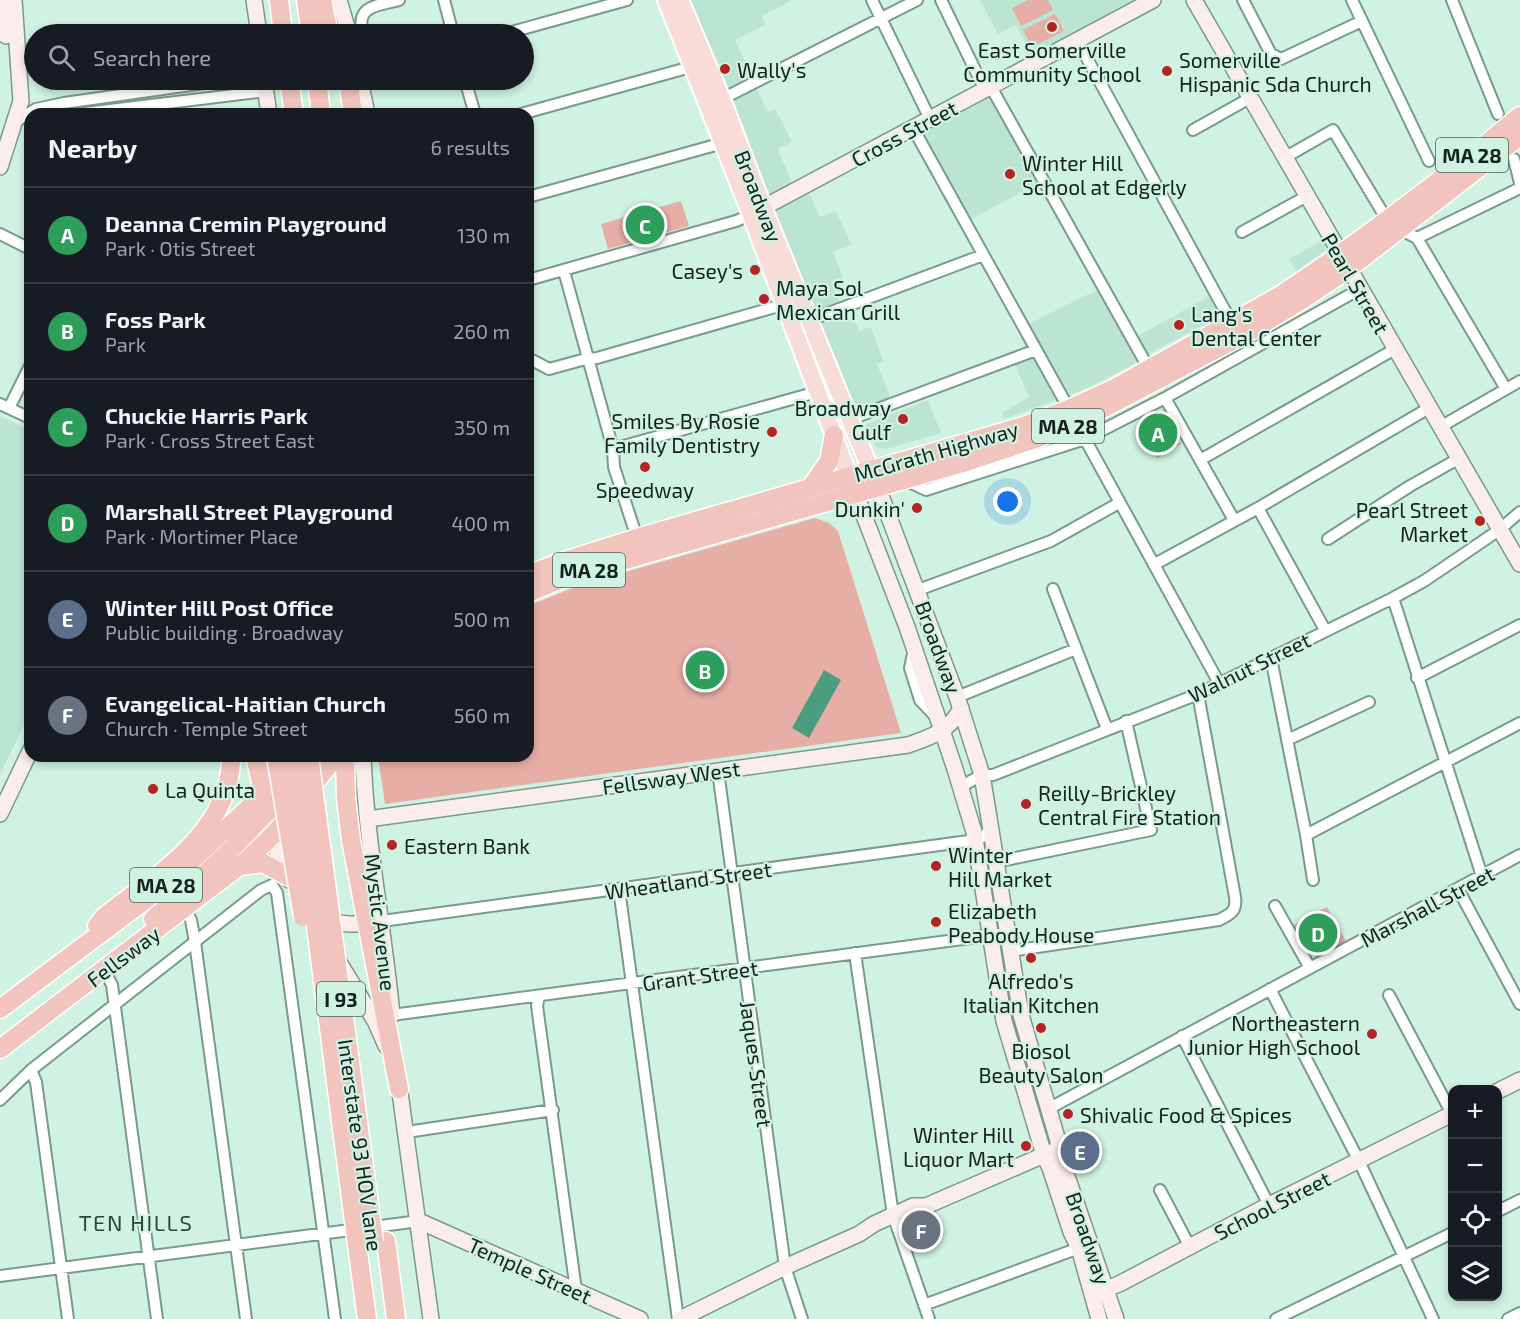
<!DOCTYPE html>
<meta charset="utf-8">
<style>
:root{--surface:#171b24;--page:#242831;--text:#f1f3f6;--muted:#9ea1a6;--line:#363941;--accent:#d69696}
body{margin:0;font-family:"Exo 2",sans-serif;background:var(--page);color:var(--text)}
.controls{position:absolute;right:18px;bottom:18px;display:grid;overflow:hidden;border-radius:12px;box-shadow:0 3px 9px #0003}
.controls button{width:54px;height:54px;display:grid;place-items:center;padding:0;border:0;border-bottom:2px solid var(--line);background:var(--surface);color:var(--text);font:30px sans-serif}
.you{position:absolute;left:1008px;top:502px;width:21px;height:21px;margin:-15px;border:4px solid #fff;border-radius:50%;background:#1a73e8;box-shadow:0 0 0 9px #1a73e833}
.badge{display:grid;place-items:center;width:39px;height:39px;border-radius:50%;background:var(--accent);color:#fff;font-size:20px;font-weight:700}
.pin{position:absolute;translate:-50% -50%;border:3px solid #fff;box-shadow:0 2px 6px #0006}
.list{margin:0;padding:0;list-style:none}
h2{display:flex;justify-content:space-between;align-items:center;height:78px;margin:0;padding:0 24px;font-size:26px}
h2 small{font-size:20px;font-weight:400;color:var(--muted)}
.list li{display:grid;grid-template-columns:39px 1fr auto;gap:18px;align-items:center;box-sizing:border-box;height:96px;padding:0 24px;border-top:2px solid var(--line)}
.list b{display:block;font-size:22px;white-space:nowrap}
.list p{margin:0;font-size:20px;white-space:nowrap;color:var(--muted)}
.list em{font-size:20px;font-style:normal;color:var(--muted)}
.icon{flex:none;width:33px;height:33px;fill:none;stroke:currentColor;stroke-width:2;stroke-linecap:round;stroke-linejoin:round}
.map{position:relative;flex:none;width:1520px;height:1319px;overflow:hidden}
.search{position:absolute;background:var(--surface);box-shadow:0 3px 9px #0003;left:24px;top:24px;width:510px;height:66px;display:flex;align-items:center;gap:15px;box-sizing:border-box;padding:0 21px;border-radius:33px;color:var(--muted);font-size:22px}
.panel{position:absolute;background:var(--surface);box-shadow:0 3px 9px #0003;left:24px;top:108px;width:510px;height:654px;border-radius:18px}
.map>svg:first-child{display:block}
.built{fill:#bbe5d2}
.green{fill:#e7aea6}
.water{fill:#4c9d7f}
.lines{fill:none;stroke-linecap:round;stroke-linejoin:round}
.street-casing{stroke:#799a8c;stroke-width:14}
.secondary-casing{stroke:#799a8c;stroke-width:18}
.primary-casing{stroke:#fff;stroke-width:20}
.highway-casing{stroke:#fff;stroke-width:21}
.street{stroke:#fff;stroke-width:10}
.secondary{stroke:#fbedeb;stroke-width:15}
.primary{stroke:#f7dcd7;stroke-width:16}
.highway{stroke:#f1c4bd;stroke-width:18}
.highway-bridge-casing{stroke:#fff;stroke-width:21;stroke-linecap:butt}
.highway-bridge{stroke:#f1c4bd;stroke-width:18}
.poi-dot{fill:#b42420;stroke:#cff2e2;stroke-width:2}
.labels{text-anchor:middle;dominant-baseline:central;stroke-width:4.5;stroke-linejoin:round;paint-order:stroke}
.shield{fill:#cff2e2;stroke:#4c6057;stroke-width:1.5}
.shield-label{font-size:20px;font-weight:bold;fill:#14211c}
.poi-label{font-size:21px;fill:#14211c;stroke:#cff2e2;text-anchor:start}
.street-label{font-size:21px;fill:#14211c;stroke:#cff2e2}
.neighbourhood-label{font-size:22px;letter-spacing:1.5px;fill:#29473b;stroke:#cff2e2}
</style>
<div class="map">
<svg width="1520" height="1319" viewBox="0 0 1520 1319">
<rect width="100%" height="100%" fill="#cff2e2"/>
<path class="built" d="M687,0h103l1,1 -29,15 3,9 -30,15 17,37 -25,12z
M980,0h159l-107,57 -16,-32 -18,9z
M756,88l12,24 7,-3 17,33 -14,7 14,35 -21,11 -6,-3v-4l-33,-85 2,-4z
M988,96l50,87 -68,37 -48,-89z
M808,191l12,26 16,-6 15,33 -18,8 10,26 -11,5 9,22 -27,9 -36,-93 -4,-3 -1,-8z
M1324,240l3,5 -1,5 -30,21 -7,-12z
M1097,290l39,70 -2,4 -39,20 -27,12 -3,-1 -38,-70z
M1210,296l10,16 -2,5 -72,38 -10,-18z
M849,308l10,23 12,-4 12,34 -6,3 14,35 -31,12 -5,-2 -37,-85 1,-3z
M1033,357l18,34 5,3v6l-52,19 -2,-6 27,-16 -15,-34z
M928,400l13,33 -55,16 -10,-2 -10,-23z
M0,416l30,14v282l-30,63z"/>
<path class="green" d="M1028,0h20l5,10 -32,16 -9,-18z
M1055,14l9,17 -32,16 -9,-17z
M681,201l8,25 -81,23 -7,-25z
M1158,414l7,13 5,-2 11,19 -24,14 -19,-33z
M815,518l14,5 9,8 63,202 -516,71 -7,-48h150v-150l52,-21z
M1327,907l19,34 -26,15 -9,-7 -7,3 -12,-26z"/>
<path class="water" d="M824,670l17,10 -32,58 -17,-10z"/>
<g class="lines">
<g class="street-casing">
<path id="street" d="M444,0l9,34
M872,0l58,119
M941,0l44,90
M1243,0l28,54 10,5 81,-38
M1352,0l77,161
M1452,0l46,114
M363,34c-8,-29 14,-28 36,-34
M504,34l123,-34
M1077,40l147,269 9,14
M376,80l11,2 9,-2
M465,80l10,34
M991,87l158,282
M722,99l195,-99
M77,114l189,-23
M521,114l177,-49
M15,122l21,-13 28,-6 162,-23
M913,128l156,281
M1193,130l57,-32
M1284,158l49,-28 54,90
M1514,159l6,24
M528,197l195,-54
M1400,229l17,9 89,151
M1242,232l65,-36
M0,234l30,15
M1417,238l103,-50
M564,271l49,178 1,18 23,71 3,4
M528,280l208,-59 14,-6
M810,320l173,-65
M528,358l21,11 33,-9 15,-2 192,-55
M1165,398l69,122
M0,404l30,14
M9,408l21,-42
M851,419l185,-69
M1064,427l21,12 134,244
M1440,427l80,-46
M613,449l204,-57
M1200,460l195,-111
M905,480l21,10 159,-51 80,-41 195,-109
M1258,508l67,122
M1328,539l82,-53 48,-27
M1155,564l103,-56 171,-100
M1053,589l54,140
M918,590l133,-49 68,-38
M1393,598l89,278
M914,649l-4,19 10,32 14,15
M1271,658l35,177 7,45
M1417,678l103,-53
M957,697l119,-48
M1287,740l82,-38
M718,771l67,496 17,52
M960,787l22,-12h11l205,-81 195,-96 31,-17 34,-23 41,-28 21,-18
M1306,835l214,-112
M996,862l155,-32 -25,-109
M619,889l59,430
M1458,889l62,115
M1275,906l35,62
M185,909l6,11 4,22 51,377
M382,921l594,-81 8,-4 7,-7
M1011,951l208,-31c12,-6 18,-9 16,-23l-37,-203
M855,953l38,262 36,104
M104,970l8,15 45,334
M1270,989l89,172 74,158
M1389,995l63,119
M539,996l-2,10 39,284
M392,1015l616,-82
M1182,1036l87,169
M31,1070l5,12 32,237
M0,1100l31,-30 230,-180 11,-5 5,8 58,426
M1048,1109l472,-254
M407,1132l146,-22
M1160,1190l30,57
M1498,1211l22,-11
M0,1276l419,-55
M924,1305l155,-57
M1276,1319l176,-86
M1508,1319l12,-6"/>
</g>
<g class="secondary-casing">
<path id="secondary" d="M3,0l3,36
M254,0l5,34
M339,0l10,34
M1194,0l326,564
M264,80l5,34
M360,80l7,34
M0,167l21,-66 -7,-101
M753,213l400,-213
M878,488l79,209 25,78 39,240 37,126v9l58,169
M856,495l51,132 48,142 19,63 30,189 40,134 6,13 21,64 8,16 20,71
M363,756c3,87 21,173 29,259
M267,803l7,41 15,36
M0,814l30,-63
M368,819l540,-74c23,-8 42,-14 53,-37
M322,917c18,9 36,8 56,5
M337,959l38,62 11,25
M398,1078l33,241
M1498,1091l22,-11
M419,1221l221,98
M1099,1292l20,-8 150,-79 183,-91
M680,1319l105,-52 74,-33 15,-10 39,-18h13l125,-54"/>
</g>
<g class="primary-casing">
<path id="primary" d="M666,0l80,202 108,287
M680,0l42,99 45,118 109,266"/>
</g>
<g class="highway-casing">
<path id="highway" d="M279,0l4,34
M306,0l5,34
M322,0l7,34
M289,80l5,34
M317,80l4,34
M348,80l5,34
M811,487l18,-26 5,-26
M528,575l33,-13 76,-24 387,-112 45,-17 44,-20 168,-94 47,-32 59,-43 87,-66 46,-38
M528,593l36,-15 30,-9 372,-107 72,-24 45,-19 166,-87 56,-34 43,-29 172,-133
M255,756l13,56
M345,756l1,42 5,42 48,249
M239,866l24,-3 24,13
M153,919c49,-42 97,-82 135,-135
M97,926l7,-9c52,-41 128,-86 127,-161
M0,1009l169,-127 87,-81
M0,1049l247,-189 31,-30 58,-74
M386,1241l10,78
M357,1245l10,74"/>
</g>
<use href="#street" class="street"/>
<use href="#secondary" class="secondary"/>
<use href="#primary" class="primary"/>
<use href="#highway" class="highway"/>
<g class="highway-bridge-casing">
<path id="highway-bridge" d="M276,756l27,161
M294,756l63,489
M309,756l65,486"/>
</g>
<use href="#highway-bridge" class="highway-bridge"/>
</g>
<g class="poi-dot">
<circle cx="1052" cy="27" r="6"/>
<circle cx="725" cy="69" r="6"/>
<circle cx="1167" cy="71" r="6"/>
<circle cx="1010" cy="174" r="6"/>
<circle cx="755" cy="270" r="6"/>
<circle cx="764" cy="299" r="6"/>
<circle cx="1179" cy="325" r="6"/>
<circle cx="903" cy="419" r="6"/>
<circle cx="772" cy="432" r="6"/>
<circle cx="645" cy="467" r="6"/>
<circle cx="917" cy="508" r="6"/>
<circle cx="1480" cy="521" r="6"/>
<circle cx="153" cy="789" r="6"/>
<circle cx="1026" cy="804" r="6"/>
<circle cx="392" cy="845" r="6"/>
<circle cx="936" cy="866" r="6"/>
<circle cx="936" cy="922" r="6"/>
<circle cx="1031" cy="958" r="6"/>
<circle cx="1041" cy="1028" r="6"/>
<circle cx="1372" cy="1034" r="6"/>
<circle cx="1068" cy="1114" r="6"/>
<circle cx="1026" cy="1146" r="6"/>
</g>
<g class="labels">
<g class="shield">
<rect x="1436" y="138" width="72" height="34" rx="4.5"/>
<rect x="1032" y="409" width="72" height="34" rx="4.5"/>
<rect x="553" y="553" width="72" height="34" rx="4.5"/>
<rect x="130" y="868" width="72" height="34" rx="4.5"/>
<rect x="317" y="982" width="48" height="34" rx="4.5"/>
</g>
<g class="shield-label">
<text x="1472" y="155">MA 28</text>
<text x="1068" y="426">MA 28</text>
<text x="589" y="570">MA 28</text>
<text x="166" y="885">MA 28</text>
<text x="341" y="999">I 93</text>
</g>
<g class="poi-label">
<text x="1052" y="49" text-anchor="middle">East Somerville<tspan x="1052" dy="24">Community School</tspan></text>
<text x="1179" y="59">Somerville<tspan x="1179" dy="24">Hispanic Sda Church</tspan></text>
<text x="737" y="69">Wally's</text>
<text x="1022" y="162">Winter Hill<tspan x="1022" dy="24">School at Edgerly</tspan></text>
<text x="743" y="270" text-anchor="end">Casey's</text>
<text x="776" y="287">Maya Sol<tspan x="776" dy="24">Mexican Grill</tspan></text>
<text x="1191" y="313">Lang's<tspan x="1191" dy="24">Dental Center</tspan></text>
<text x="891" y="407" text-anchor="end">Broadway<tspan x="891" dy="24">Gulf</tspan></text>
<text x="760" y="420" text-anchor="end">Smiles By Rosie<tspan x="760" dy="24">Family Dentistry</tspan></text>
<text x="645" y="489" text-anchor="middle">Speedway</text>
<text x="905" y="508" text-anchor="end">Dunkin'</text>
<text x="1468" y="509" text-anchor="end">Pearl Street<tspan x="1468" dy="24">Market</tspan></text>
<text x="165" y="789">La Quinta</text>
<text x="1038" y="792">Reilly-Brickley<tspan x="1038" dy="24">Central Fire Station</tspan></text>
<text x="404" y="845">Eastern Bank</text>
<text x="948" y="854">Winter<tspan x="948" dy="24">Hill Market</tspan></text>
<text x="948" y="910">Elizabeth<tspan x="948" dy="24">Peabody House</tspan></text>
<text x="1031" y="980" text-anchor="middle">Alfredo's<tspan x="1031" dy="24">Italian Kitchen</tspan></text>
<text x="1360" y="1022" text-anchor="end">Northeastern<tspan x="1360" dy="24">Junior High School</tspan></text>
<text x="1041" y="1050" text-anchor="middle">Biosol<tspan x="1041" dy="24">Beauty Salon</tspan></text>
<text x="1080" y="1114">Shivalic Food &amp; Spices</text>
<text x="1014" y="1134" text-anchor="end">Winter Hill<tspan x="1014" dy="24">Liquor Mart</tspan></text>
</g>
<g class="street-label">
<text transform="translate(904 133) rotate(-28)">Cross Street</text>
<text transform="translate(759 196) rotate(69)">Broadway</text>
<text transform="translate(1356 283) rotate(60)">Pearl Street</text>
<text transform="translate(936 451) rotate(-16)">McGrath Highway</text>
<text transform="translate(939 647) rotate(70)">Broadway</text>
<text transform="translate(1249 667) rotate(-26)">Walnut Street</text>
<text transform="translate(671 777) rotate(-8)">Fellsway West</text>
<text transform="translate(688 880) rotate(-8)">Wheatland Street</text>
<text transform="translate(1427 906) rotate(-28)">Marshall Street</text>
<text transform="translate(381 922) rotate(83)">Mystic Avenue</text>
<text transform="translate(123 956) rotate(-37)">Fellsway</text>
<text transform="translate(700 975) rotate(-8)">Grant Street</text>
<text transform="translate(757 1064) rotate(82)">Jaques Street</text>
<text transform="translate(361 1145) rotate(82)">Interstate 93 HOV lane</text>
<text transform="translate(1272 1205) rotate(-27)">School Street</text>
<text transform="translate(1089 1238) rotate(71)">Broadway</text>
<text transform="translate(530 1270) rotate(24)">Temple Street</text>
</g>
<g class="neighbourhood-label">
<text x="136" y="1222">TEN HILLS</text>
</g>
</g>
</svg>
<div class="controls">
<button>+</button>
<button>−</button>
<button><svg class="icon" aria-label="locate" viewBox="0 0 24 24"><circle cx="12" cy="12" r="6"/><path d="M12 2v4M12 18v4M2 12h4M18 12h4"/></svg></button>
<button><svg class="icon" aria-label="layers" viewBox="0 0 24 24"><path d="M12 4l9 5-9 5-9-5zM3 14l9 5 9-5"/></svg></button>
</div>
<div class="you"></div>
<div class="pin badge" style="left:1158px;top:433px;background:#2e9e5b">A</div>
<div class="pin badge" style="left:705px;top:670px;background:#2e9e5b">B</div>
<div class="pin badge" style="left:645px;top:225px;background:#2e9e5b">C</div>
<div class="pin badge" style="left:1318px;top:933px;background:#2e9e5b">D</div>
<div class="pin badge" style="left:1080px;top:1151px;background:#5c6f8a">E</div>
<div class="pin badge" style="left:921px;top:1230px;background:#6b7280">F</div>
<div class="search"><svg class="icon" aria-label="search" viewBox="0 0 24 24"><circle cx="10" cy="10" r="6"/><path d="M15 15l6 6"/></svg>Search here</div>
<section class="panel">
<h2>Nearby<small>6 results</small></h2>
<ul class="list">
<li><span class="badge" style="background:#2e9e5b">A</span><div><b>Deanna Cremin Playground</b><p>Park · Otis Street</p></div><em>130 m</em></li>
<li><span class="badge" style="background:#2e9e5b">B</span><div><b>Foss Park</b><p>Park</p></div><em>260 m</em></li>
<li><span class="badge" style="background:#2e9e5b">C</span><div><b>Chuckie Harris Park</b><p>Park · Cross Street East</p></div><em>350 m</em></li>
<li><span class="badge" style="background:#2e9e5b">D</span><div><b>Marshall Street Playground</b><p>Park · Mortimer Place</p></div><em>400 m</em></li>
<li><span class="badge" style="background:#5c6f8a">E</span><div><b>Winter Hill Post Office</b><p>Public building · Broadway</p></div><em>500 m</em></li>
<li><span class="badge" style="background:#6b7280">F</span><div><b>Evangelical-Haitian Church</b><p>Church · Temple Street</p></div><em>560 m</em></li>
</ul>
</section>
</div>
